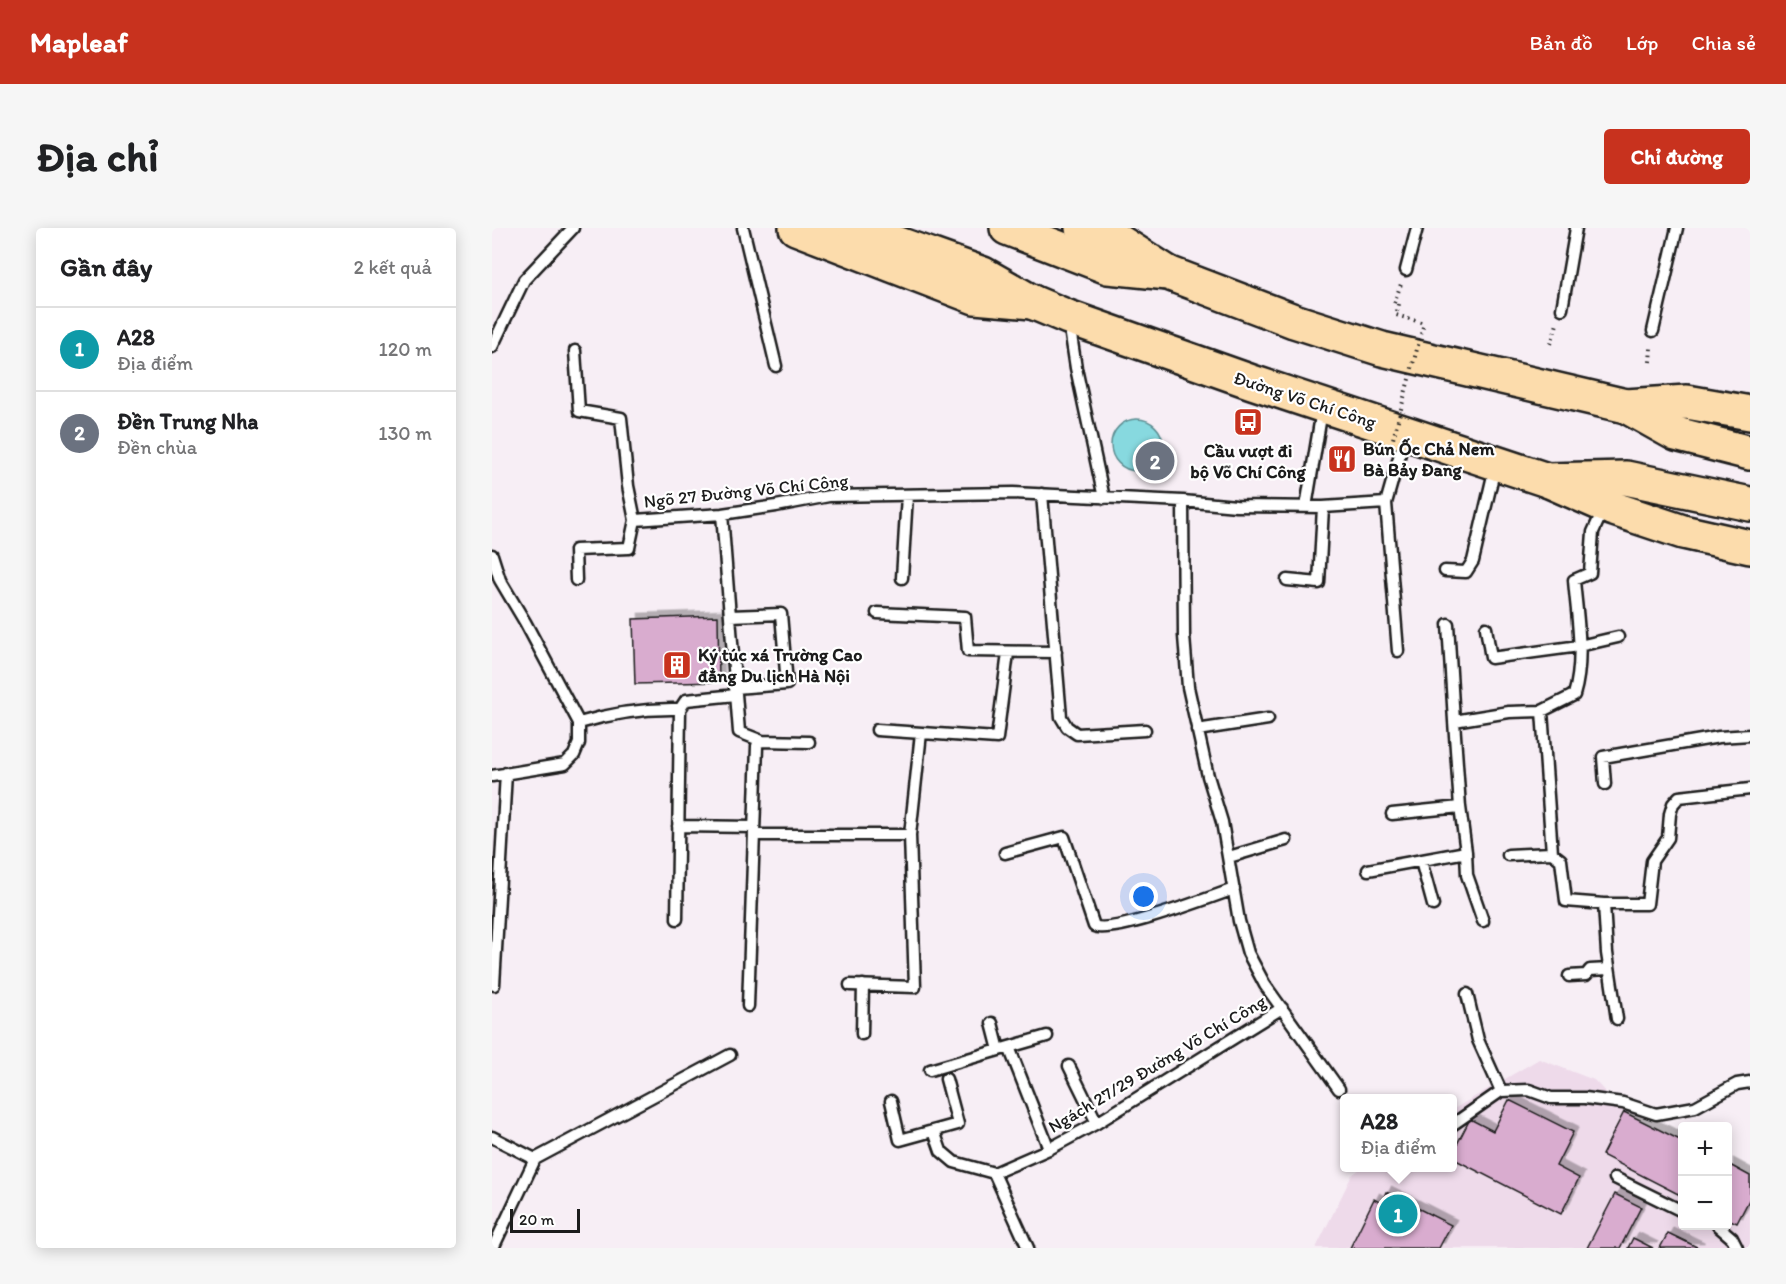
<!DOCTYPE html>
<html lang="vi">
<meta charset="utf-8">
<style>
:root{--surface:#fff;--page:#f6f6f6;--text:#202124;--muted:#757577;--line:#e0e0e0;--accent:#c8321e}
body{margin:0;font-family:Itim,sans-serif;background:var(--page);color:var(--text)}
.controls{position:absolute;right:18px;bottom:18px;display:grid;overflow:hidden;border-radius:6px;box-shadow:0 3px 15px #0003}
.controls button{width:54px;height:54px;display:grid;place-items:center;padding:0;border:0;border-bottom:2px solid var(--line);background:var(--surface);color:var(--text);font:30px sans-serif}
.scale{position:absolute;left:18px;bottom:15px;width:70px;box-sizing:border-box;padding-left:6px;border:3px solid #1c1c1c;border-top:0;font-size:16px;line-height:21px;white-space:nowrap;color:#1c1c1c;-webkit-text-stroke:4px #fff;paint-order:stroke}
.you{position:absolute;left:652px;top:669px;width:21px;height:21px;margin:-15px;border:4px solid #fff;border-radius:50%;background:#1a73e8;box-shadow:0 0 0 9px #1a73e833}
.badge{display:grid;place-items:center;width:39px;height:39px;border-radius:50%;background:var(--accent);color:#fff;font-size:20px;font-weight:700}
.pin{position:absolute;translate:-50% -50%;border:3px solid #fff;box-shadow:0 2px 6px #0006}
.popup{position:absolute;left:848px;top:866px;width:117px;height:78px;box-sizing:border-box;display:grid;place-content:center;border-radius:6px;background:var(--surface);filter:drop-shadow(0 2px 4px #0005);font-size:20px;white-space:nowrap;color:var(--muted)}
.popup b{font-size:22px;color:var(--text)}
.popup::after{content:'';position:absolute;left:50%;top:100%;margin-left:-12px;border:12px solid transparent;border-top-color:var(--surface)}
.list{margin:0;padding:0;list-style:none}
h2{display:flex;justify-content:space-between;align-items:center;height:78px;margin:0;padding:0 24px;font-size:26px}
h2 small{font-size:20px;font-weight:400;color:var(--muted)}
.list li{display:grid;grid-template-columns:39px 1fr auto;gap:18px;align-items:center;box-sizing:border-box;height:84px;padding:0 24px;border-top:2px solid var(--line)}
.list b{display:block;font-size:22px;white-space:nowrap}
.list p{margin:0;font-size:20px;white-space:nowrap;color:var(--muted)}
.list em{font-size:20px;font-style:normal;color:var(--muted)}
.map{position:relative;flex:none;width:1258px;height:1020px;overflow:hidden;border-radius:6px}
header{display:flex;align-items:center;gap:36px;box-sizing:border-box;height:84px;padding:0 30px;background:var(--accent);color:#fff}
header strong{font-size:28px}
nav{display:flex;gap:33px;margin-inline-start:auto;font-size:21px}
.intro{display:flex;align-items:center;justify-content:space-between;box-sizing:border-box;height:144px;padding:0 36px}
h1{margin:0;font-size:42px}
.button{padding:15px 27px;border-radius:6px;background:var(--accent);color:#fff;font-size:21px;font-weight:700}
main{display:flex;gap:36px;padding:0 36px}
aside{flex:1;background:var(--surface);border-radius:6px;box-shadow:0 3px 15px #0003}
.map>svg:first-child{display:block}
.built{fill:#eedaea}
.water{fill:#87d9df;stroke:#5c8d91;stroke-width:1.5}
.building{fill:#d9accf;stroke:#1c1c1c;stroke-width:1.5;filter:url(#shadow)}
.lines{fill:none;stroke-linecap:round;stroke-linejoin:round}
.service-casing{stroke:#1c1c1c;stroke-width:15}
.primary-casing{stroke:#1c1c1c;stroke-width:38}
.trunk-casing{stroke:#1c1c1c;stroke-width:38}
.path{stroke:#1c1c1c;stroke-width:4;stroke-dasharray:1.5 4.5;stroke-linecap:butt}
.service{stroke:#fff;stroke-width:10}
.primary{stroke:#fcdcac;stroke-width:33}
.trunk{stroke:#fcdcac;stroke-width:33}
.path-bridge{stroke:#1c1c1c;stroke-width:4;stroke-dasharray:1.5 4.5;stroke-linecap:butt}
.labels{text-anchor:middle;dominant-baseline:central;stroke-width:4.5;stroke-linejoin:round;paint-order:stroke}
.street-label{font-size:18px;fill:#1c1c1c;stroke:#fff}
.poi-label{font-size:18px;font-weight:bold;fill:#1c1c1c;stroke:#fff;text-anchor:start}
</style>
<header>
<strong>Mapleaf</strong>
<nav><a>Bản đồ</a><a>Lớp</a><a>Chia sẻ</a></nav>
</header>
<div class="intro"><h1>Địa chỉ</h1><a class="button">Chỉ đường</a></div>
<main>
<aside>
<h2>Gần đây<small>2 kết quả</small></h2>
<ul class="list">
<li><span class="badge" style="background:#0f9aa8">1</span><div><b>A28</b><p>Địa điểm</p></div><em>120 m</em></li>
<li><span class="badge" style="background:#6b7280">2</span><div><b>Đền Trung Nha</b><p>Đền chùa</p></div><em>130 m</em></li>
</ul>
</aside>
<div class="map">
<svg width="1258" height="1020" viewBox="0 0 1258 1020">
<defs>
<filter id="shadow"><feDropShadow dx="5.5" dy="-5.5" stdDeviation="0" flood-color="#0004"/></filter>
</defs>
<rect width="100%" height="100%" fill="#f7eef5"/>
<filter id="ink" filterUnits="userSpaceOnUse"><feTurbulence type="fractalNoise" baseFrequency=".0167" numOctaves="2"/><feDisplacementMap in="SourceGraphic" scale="12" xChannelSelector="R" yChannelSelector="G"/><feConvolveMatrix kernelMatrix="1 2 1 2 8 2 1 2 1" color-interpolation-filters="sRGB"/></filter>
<g filter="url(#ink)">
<path class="built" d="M1047,831l55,21 30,32 58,29v85h46v-62l22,12v72h-434l36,-73 9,-7h91v-58z"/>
<path class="water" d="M619 217a26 26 0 1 1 52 0a26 26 0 1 1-52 0Z"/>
<path class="building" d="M226,388l1,66 -84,2 -2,-65z
M1017,872l64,32 -17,34 23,12 -18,36 -109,-56v-4l18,-35 23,12z
M1132,884l58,29v55l-80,-41z
M1236,936l22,12v22l-13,25 -9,-4z
M894,964l65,33 -12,23h-89l24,-49 7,4z
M1123,966l26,13 -21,41h-33z
M1176,1005l31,15h-39z
M1141,1010l20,10h-25z"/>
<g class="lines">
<g class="service-casing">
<path id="service" d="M251,0l33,138
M914,42l11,-42
M1070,81l14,-81
M577,94l7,46 28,130
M1161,103l24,-103
M0,119l32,-67 49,-52
M83,123l4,60 42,7 7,68 7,34 87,-6 54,-8 53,-10 184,-3 170,8 53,5 87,1 63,-4 19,-67
M550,266l19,223 6,10 10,7 68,-4
M691,273l1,135 4,51 20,89 14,46 17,99 9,32 17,32 74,104
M894,275l12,148
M814,279l16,-97
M230,286l17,218 23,9
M0,327l8,25 25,42 54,101v20l-5,12 -9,9 -73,12
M953,343l21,1 7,-11 22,-94
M410,350l5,-83
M84,352l-1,-30 54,-2 6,-28
M795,352l32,3 4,-76
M385,385l88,4 3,34 88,1
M238,388l51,-2 6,70 -52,4
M956,396l6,97
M994,400l5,30 88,-12 39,-9
M1050,483l10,142
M87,495c33,-10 66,-15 101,-14l6,-9 50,-5
M385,502l120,8 11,-85
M705,502l71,-11
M1113,556l-2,-27 116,-20 31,-2
M900,586l68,-7
M186,598l76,1
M262,607h156l11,-102
M974,624l1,23 16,46
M513,625l59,-16 30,89c18,9 117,-29 140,-37
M1060,625l9,7 5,41 38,3h43l5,-43 16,-23 2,-24 3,-10 6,-7 71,-8
M1016,627l44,-2
M737,629l57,-17
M929,633l12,44
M876,642l98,-18 -6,-45 -6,-86 55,-9 33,-1 32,-16c11,-36 3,-78 0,-115l16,-7 3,-41 11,-24
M1112,676l3,49 10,66
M185,691l3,-210
M1077,748l17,-1 4,-5 19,-1
M2,757l12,-212
M358,757l65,2 -5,-152
M975,766l11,46 23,51
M256,778l9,-260 1,-3 4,-2 47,1
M500,795l7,27
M370,806l1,-49
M517,819l38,-11
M577,838l28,57
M438,842l79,-23 40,102
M399,873l9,39 58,-16 -12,-45
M960,897l49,-34 28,-1 22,8h34l38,5 33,11 39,-7 42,-23 13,-2
M442,903l7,20 13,11 40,11
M0,909l43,22 -42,89
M43,931l195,-104
M1123,950l67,33
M1226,998l14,12 5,10
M536,1020l-34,-75 55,-24 48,-26 185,-115"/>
</g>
<g class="primary-casing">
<path id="primary" d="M304,0l179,69 57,5
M590,0l36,13 50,32
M1134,178l61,-4 63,11
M1055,252l64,28 72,24 67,15"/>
</g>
<g class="trunk-casing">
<path id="trunk" d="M362,0l129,46 49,28 36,15 184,65 295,98 79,-2 124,26
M515,0l101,39 60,6 126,48 88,28 244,57 50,28 74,19"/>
</g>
<path class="path" d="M902,75l7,-19
M907,76l-3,11 28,8
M1059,116l6,-20
M1158,134l1,-15"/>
<use href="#service" class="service"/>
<use href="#primary" class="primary"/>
<use href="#trunk" class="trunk"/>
<path class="path-bridge" d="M898,222l34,-127"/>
</g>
</g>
<defs>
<g id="bus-square" transform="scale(1.5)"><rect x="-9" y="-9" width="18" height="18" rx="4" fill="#c8321e" stroke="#fff"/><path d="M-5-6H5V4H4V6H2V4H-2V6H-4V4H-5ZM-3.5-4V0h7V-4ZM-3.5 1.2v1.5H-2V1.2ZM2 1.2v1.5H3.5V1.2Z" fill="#fff"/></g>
<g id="restaurant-square" transform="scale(1.5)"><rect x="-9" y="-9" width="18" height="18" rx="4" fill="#c8321e" stroke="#fff"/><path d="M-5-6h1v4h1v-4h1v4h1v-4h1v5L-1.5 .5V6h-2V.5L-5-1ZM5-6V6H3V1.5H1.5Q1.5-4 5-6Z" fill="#fff"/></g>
<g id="building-square" transform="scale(1.5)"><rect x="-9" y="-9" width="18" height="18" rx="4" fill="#c8321e" stroke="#fff"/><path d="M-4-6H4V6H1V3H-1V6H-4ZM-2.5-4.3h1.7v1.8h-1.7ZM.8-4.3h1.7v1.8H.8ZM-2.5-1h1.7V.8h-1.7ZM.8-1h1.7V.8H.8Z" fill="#fff"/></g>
</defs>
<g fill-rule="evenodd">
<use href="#bus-square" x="756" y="194"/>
<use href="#restaurant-square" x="850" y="231"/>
<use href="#building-square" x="185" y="437"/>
</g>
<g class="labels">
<g class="street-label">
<text transform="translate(813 172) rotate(18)">Đường Võ Chí Công</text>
<text transform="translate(254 263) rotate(-6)">Ngõ 27 Đường Võ Chí Công</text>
<text transform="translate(665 836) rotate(-31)">Ngách 27/29 Đường Võ Chí Công</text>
</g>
<g class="poi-label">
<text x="871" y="221">Bún Ốc Chả Nem<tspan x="871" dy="21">Bà Bảy Đang</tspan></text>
<text x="756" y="223" text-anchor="middle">Cầu vượt đi<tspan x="756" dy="21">bộ Võ Chí Công</tspan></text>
<text x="206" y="427">Ký túc xá Trường Cao<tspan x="206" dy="21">đẳng Du lịch Hà Nội</tspan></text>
</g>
</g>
</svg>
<div class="controls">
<button>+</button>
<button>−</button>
</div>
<div class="scale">20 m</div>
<div class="you"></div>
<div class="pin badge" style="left:906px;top:986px;background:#0f9aa8">1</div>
<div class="popup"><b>A28</b>Địa điểm</div>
<div class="pin badge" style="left:663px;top:233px;background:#6b7280">2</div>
</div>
</main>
